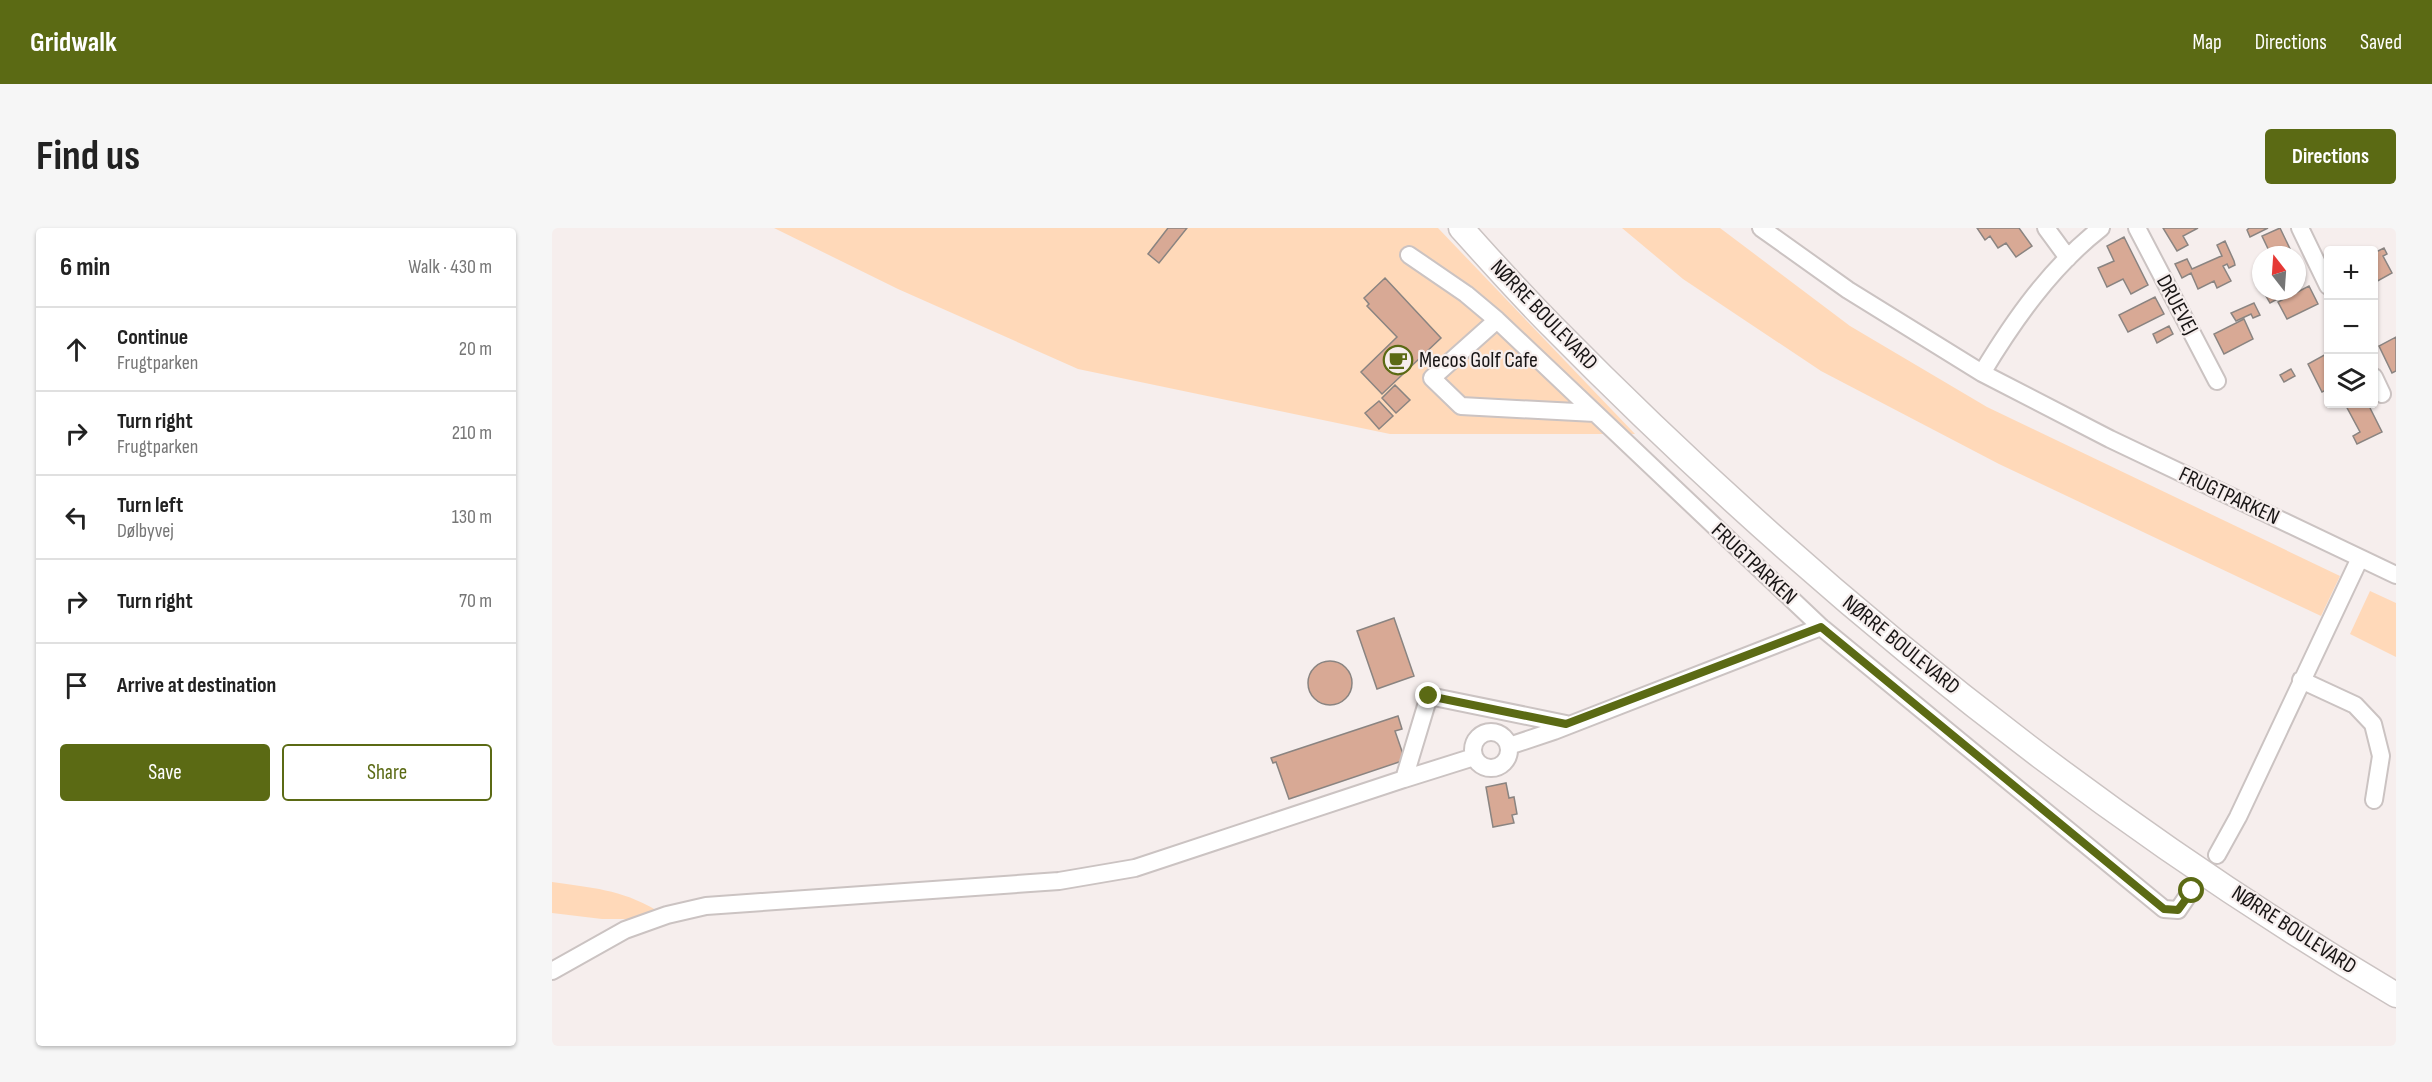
<!DOCTYPE html>
<meta charset="utf-8">
<style>
:root{--surface:#fff;--page:#f6f6f6;--text:#222;--muted:#767676;--line:#e0e0e0;--accent:#5b6a14}
body{margin:0;font-family:"Sofia Sans Condensed",sans-serif;background:var(--page);color:var(--text)}
.controls{position:absolute;right:18px;top:18px;display:grid;overflow:hidden;border-radius:6px;box-shadow:0 2px 4px #0004}
.controls button{width:54px;height:54px;display:grid;place-items:center;padding:0;border:0;border-bottom:2px solid var(--line);background:var(--surface);color:var(--text);font:30px sans-serif}
.compass{position:absolute;left:1700px;top:18px;width:54px;height:54px;border-radius:50%;background:var(--surface);box-shadow:0 2px 4px #0004;rotate:343deg}
.stop{position:absolute;width:18px;height:18px;margin:-14px;border:4px solid #5b6a14;border-radius:50%;background:#fff}
.stop.end{background:#5b6a14;border-color:#fff;box-shadow:0 2px 6px #0008}
.list{margin:0;padding:0;list-style:none}
h2{display:flex;justify-content:space-between;align-items:center;height:78px;margin:0;padding:0 24px;font-size:26px}
h2 small{font-size:20px;font-weight:400;color:var(--muted)}
.list li{display:grid;grid-template-columns:39px 1fr auto;gap:18px;align-items:center;box-sizing:border-box;height:84px;padding:0 24px;border-top:2px solid var(--line)}
.list b{display:block;font-size:22px;white-space:nowrap}
.list p{margin:0;font-size:20px;white-space:nowrap;color:var(--muted)}
.list em{font-size:20px;font-style:normal;color:var(--muted)}
.actions{display:flex;gap:12px;padding:18px 24px}
.actions a{flex:1;padding:14px 0;border:2px solid var(--accent);border-radius:6px;text-align:center;font-size:21px;color:var(--accent)}
.actions .main{background:var(--accent);color:#fff}
.icon{flex:none;width:33px;height:33px;fill:none;stroke:currentColor;stroke-width:2;stroke-linecap:round;stroke-linejoin:round}
.map{position:relative;flex:none;width:1844px;height:818px;overflow:hidden;border-radius:6px}
header{display:flex;align-items:center;gap:36px;box-sizing:border-box;height:84px;padding:0 30px;background:var(--accent);color:#fff}
header strong{font-size:28px}
nav{display:flex;gap:33px;margin-inline-start:auto;font-size:21px}
.intro{display:flex;align-items:center;justify-content:space-between;box-sizing:border-box;height:144px;padding:0 36px}
h1{margin:0;font-size:42px}
.button{padding:15px 27px;border-radius:6px;background:var(--accent);color:#fff;font-size:21px;font-weight:700}
main{display:flex;gap:36px;padding:0 36px}
aside{flex:1;background:var(--surface);border-radius:6px;box-shadow:0 2px 4px #0004}
.map>svg:first-child{display:block}
.green{fill:#ffd9b9}
.building{fill:#d8a995;stroke:#8a8481;stroke-width:1.5}
.lines{fill:none;stroke-linecap:round;stroke-linejoin:round}
.minor-casing{stroke:#cbc3c2;stroke-width:20}
.highway-casing{stroke:#cbc3c2;stroke-width:27}
.minor{stroke:#fff;stroke-width:16}
.highway{stroke:#fff;stroke-width:24}
.route{stroke:#5b6a14;stroke-width:8}
.labels{text-anchor:middle;dominant-baseline:central;stroke-width:4.5;stroke-linejoin:round;paint-order:stroke}
.street-label{font-size:22px;fill:#181515;stroke:#f6eeed}
.poi-label{font-size:22px;fill:#181515;stroke:#f6eeed;text-anchor:start}
</style>
<header>
<strong>Gridwalk</strong>
<nav><a>Map</a><a>Directions</a><a>Saved</a></nav>
</header>
<div class="intro"><h1>Find us</h1><a class="button">Directions</a></div>
<main>
<aside>
<h2>6 min<small>Walk · 430 m</small></h2>
<ul class="list">
<li><svg class="icon" aria-label="ahead" viewBox="0 0 24 24"><path d="M12 20V5M6 11l6-6 6 6"/></svg><div><b>Continue</b><p>Frugtparken</p></div><em>20 m</em></li>
<li><svg class="icon" aria-label="right" viewBox="0 0 24 24"><path d="M7 20v-9h11M14 6l5 5-5 5"/></svg><div><b>Turn right</b><p>Frugtparken</p></div><em>210 m</em></li>
<li><svg class="icon" aria-label="left" viewBox="0 0 24 24"><path d="M17 20v-9H6M10 6l-5 5 5 5"/></svg><div><b>Turn left</b><p>Dølbyvej</p></div><em>130 m</em></li>
<li><svg class="icon" aria-label="right" viewBox="0 0 24 24"><path d="M7 20v-9h11M14 6l5 5-5 5"/></svg><div><b>Turn right</b></div><em>70 m</em></li>
<li><svg class="icon" aria-label="arrive" viewBox="0 0 24 24"><path d="M6 21V4h12l-3 4 3 4H6"/></svg><div><b>Arrive at destination</b></div></li>
</ul>
<div class="actions"><a class="main">Save</a><a>Share</a></div>
</aside>
<div class="map">
<svg width="1844" height="818" viewBox="0 0 1844 818">
<rect width="100%" height="100%" fill="#f6eeed"/>
<path class="green" d="M222,0h664l197,206h-245l-312,-65 -180,-80z
M1070,0h98l130,98 137,81 353,169 -19,40 -322,-152 -178,-93 -138,-92z
M1818,363l26,12v54l-46,-23z
M0,654c40,6 68,7 104,28l-26,9h-28l-50,-6z"/>
<path class="building" d="M616,0h19l-28,35 -11,-9z
M1425,0h42l13,18 -16,11 -10,-14 -8,5 -8,-12 -5,4z
M1611,0h35l-15,8 5,9 -11,6z
M1697,0h19l-18,9 -3,-7z
M1728,0l13,27h-22l-9,-19z
M1572,9l24,48 -17,9 -8,-15 -16,8 -9,-19 16,-7 -7,-15z
M1673,13l9,20 1,4 -6,3 -2,-4 -4,2 8,15 -14,7 -3,-7 -16,8 -7,-16 -9,5 -7,-14 12,-5 5,10 27,-12 3,-1 -5,-11z
M1832,20l3,6 -4,2 9,17 -18,10v-30z
M833,50l56,60 -59,56 -21,-22 36,-35 -30,-31 2,-2 -5,-6z
M1757,58l9,18 -31,15 -9,-17z
M1723,63h8l2,4 -15,8 -4,-7z
M1603,69l9,17 -36,18 -9,-17z
M1702,75l6,12 -7,3 -2,-4 -15,7 -5,-8z
M1692,91l9,20 -29,15 -10,-20z
M1617,98l4,8 -16,9 -4,-9z
M1844,109v34l-4,2 -13,-27z
M1776,125v36l-6,3 -14,-28z
M1739,141l4,7 -11,6 -4,-7z
M843,157l15,15 -14,13 -14,-15z
M827,173l14,15 -14,13 -14,-16z
M1793,176h23l14,28 -25,12 -4,-8 7,-4z
M842,390l20,58 -37,13 -20,-58z
M756 455a22 22 0 1 1 44 0a22 22 0 1 1-44 0Z
M846,488l4,13 -7,2 10,29 -116,39 -13,-37 -3,1 -2,-5z
M954,555l3,15 5,-1 3,17 -5,1 2,8 -21,4 -7,-40z"/>
<g class="lines">
<g class="minor-casing">
<path id="minor" d="M1209,0l87,62 134,83 128,66 286,136
M1494,0l22,30
M1585,0l80,153
M1748,0l28,58
M857,27l57,39 31,26 324,307 343,282 14,1 13,-19
M945,92l-65,58 29,28 134,7
M1430,145c32,-53 69,-106 119,-145
M1822,149l8,17
M1749,452l54,25 18,19 8,32 -7,44
M921 522a18 18 0 1 1 36 0a18 18 0 1 1-36 0Z
M957,518l45,-15 267,-104
M852,551l70,-22
M1665,627l21,-38 122,-259
M0,743l73,-41 42,-15 39,-9 353,-25 76,-13 269,-89 25,-83 137,28"/>
</g>
<g class="highway-casing">
<path id="highway" d="M909,0c30,33 60,67 91,98 252,256 535,486 844,669"/>
</g>
<use href="#minor" class="minor"/>
<use href="#highway" class="highway"/>
</g>
<g class="lines">
<path class="route" d="M877,468l137,28 255,-97 343,282 14,1 14,-19"/>
</g>
<defs>
<g id="cafe-ring" transform="scale(1.5)"><circle r="9.5" fill="#f6eeed" stroke="#5b6a14" stroke-width="1.5"/><path d="M-5.5-4.5H6V0H3Q3 3.5 0 3.5H-2.5Q-5.5 3.5-5.5 0ZM3-3.2v2h1.7v-2ZM-6 4.5H4V6H-6Z" fill="#5b6a14"/></g>
</defs>
<g fill-rule="evenodd">
<use href="#cafe-ring" x="846" y="132"/>
</g>
<g class="labels">
<g class="street-label">
<text transform="translate(1625 77) rotate(62)">DRUEVEJ</text>
<text transform="translate(992 87) rotate(46)">NØRRE BOULEVARD</text>
<text transform="translate(1677 268) rotate(25)">FRUGTPARKEN</text>
<text transform="translate(1202 336) rotate(43)">FRUGTPARKEN</text>
<text transform="translate(1349 417) rotate(39)">NØRRE BOULEVARD</text>
<text transform="translate(1742 702) rotate(33)">NØRRE BOULEVARD</text>
</g>
<g class="poi-label">
<text x="867" y="132">Mecos Golf Cafe</text>
</g>
</g>
</svg>
<div class="controls">
<button>+</button>
<button>−</button>
<button><svg class="icon" aria-label="layers" viewBox="0 0 24 24"><path d="M12 4l9 5-9 5-9-5zM3 14l9 5 9-5"/></svg></button>
</div>
<svg class="compass" viewBox="-18 -18 36 36"><path d="M0-13l5 13h-10z" fill="#e53935"/><path d="M0 13l5-13h-10z" fill="#767676"/></svg>
<div class="stop" style="left:1640px;top:663px"></div>
<div class="stop end" style="left:877px;top:468px"></div>
</div>
</main>
